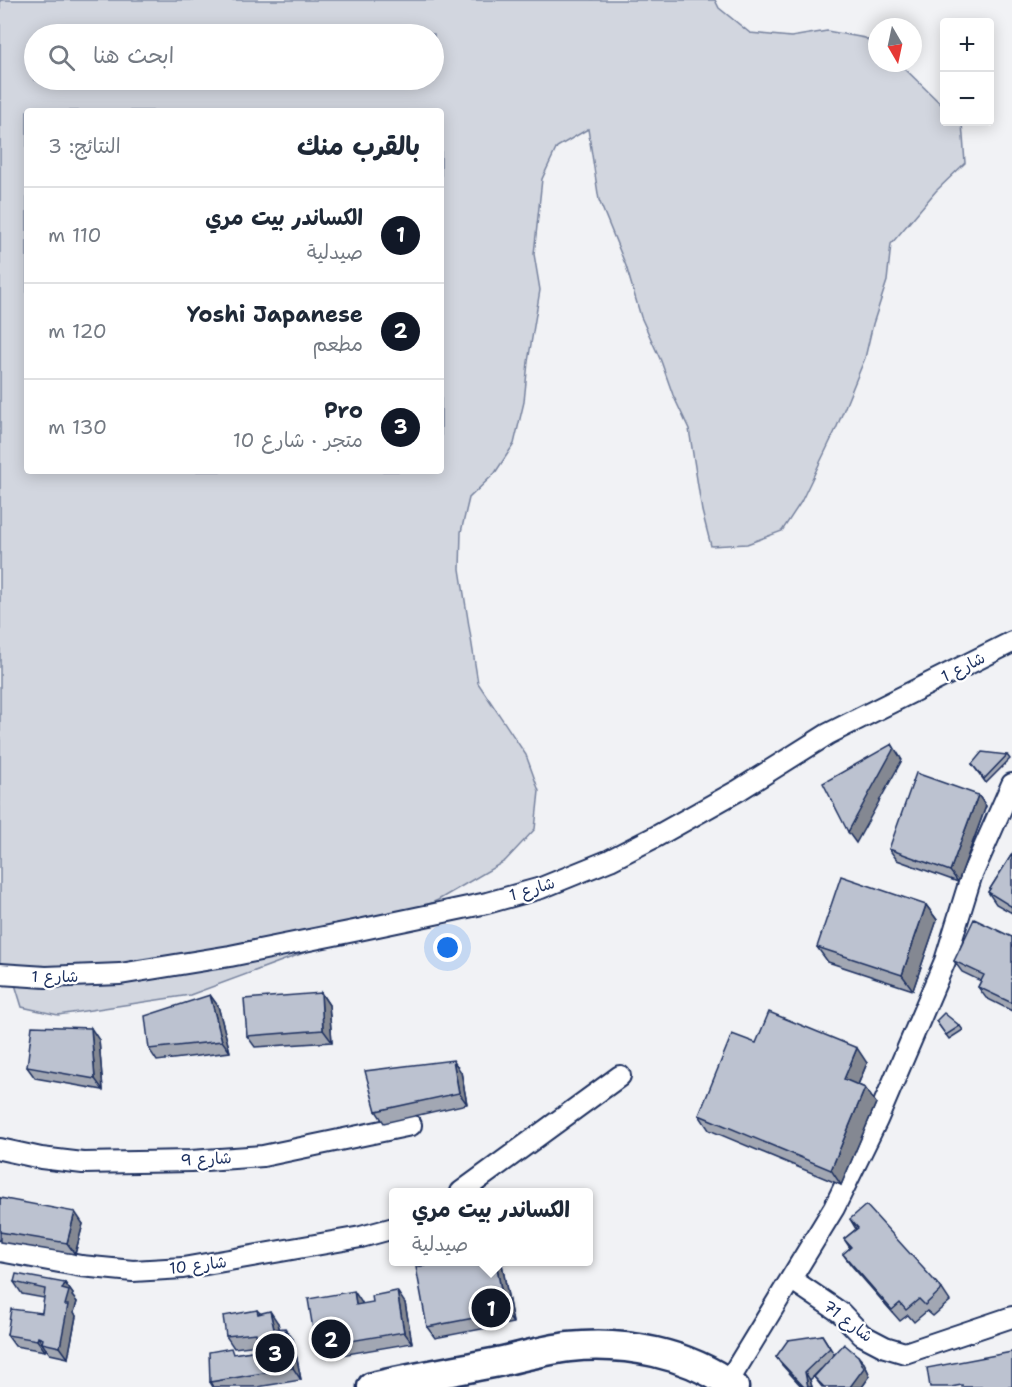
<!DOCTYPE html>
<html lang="ar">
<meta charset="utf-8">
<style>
:root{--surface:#fff;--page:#f2f2f3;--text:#1f2937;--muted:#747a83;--line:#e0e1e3;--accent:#111827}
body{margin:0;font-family:"Shantell Sans","Playpen Sans Arabic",sans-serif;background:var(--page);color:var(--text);direction:rtl}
.controls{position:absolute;right:18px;top:18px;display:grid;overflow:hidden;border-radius:6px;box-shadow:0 3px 15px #0003}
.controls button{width:54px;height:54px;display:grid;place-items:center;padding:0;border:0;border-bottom:2px solid var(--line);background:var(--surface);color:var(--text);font:30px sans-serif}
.compass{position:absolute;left:868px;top:18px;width:54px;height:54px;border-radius:50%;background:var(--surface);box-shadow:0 3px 15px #0003;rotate:171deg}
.you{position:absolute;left:448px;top:948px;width:21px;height:21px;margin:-15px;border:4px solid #fff;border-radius:50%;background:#1a73e8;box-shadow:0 0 0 9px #1a73e833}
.badge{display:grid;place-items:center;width:39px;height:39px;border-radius:50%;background:var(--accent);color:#fff;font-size:20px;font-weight:700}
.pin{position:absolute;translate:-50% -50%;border:3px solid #fff;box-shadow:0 2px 6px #0006}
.popup{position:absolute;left:389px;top:1188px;width:204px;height:78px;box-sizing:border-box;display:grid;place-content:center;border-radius:6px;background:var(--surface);filter:drop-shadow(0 2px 4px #0005);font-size:20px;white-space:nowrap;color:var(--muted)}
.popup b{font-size:22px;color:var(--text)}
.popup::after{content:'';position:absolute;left:50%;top:100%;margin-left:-12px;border:12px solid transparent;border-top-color:var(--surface)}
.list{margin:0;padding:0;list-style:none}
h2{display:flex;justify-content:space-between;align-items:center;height:78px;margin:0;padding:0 24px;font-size:26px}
h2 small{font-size:20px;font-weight:400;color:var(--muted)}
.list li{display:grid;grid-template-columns:39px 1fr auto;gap:18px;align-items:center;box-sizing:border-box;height:96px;padding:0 24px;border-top:2px solid var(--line)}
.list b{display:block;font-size:22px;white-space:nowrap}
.list p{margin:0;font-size:20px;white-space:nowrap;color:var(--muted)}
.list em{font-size:20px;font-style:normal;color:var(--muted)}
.icon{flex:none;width:33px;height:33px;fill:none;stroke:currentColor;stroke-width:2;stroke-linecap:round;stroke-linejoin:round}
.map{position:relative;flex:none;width:1012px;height:1387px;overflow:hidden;direction:ltr}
.search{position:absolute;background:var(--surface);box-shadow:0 3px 15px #0003;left:24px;top:24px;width:420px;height:66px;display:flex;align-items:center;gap:15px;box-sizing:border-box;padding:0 21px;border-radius:33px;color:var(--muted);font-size:22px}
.panel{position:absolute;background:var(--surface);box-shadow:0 3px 15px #0003;left:24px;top:108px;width:420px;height:366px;border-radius:6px;direction:rtl}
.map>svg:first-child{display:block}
.green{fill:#d2d6df;stroke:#76829e;stroke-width:1.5;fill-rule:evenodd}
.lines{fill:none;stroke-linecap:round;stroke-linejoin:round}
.street-casing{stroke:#1b2f5e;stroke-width:24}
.secondary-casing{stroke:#1b2f5e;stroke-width:33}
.street{stroke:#fff;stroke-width:20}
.secondary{stroke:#fff;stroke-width:28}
.wall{fill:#a2a7b3;stroke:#1b2f5e;stroke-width:1.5}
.shaded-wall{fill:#848892;stroke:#1b2f5e;stroke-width:1.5}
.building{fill:#bcc2d0;stroke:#1b2f5e;stroke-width:1.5}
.labels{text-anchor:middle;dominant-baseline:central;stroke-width:4.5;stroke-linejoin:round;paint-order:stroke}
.street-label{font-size:16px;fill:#1b2f5e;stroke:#fff}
</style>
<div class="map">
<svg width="1012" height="1387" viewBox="0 0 1012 1387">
<rect width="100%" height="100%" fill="#f1f2f5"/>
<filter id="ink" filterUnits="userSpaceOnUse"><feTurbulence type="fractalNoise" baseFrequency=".0167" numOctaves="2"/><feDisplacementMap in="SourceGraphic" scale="12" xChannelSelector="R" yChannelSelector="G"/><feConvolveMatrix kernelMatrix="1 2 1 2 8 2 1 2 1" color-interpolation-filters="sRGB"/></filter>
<g filter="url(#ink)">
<path class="green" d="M0,0h715l4,8 31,25 41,4 36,-6 38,7 12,9v16h22l45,44v15l18,1 3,40 -29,28 -45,53 -4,37 -14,43 -8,34 -29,71 -35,73 -19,29 -35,13 -36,2 -9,-35 -13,-82 -16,-34 -12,-34 -20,-44 -15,-51 -27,-66 -11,-71 -31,18 -15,32 -8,75 6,36 -12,72 -4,40 -10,42 -19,29 -26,25 -8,34 -1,37 18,114 48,72 13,36 -4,38 -30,32 -67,39 -32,15 -216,80 -132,20 -36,-8 -8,-26 -14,-1zM34,34h400v46h-400zM27,111h414v360h-414z"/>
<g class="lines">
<g class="street-casing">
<path id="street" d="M0,974l46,3 74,-3 110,-18 124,-25 133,-28 54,-15 69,-28 47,-24 82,-46 89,-56 184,-92
M0,1149l41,9 42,5 108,-2 72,-5 148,-31
M461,1192l159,-116
M0,1251l81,15 52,5 50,-3 178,-31 33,-9
M791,1279l50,34 21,22 23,12 20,6 107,-36
M728,1382l106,-174 43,-88 68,-159 26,-84 41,-93"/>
</g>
<g class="secondary-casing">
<path id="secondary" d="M372,1387c40,-9 80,-16 121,-24 25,-5 50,-13 76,-16 56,-6 118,6 165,40"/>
</g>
<use href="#street" class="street"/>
<use href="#secondary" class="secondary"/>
</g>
<path class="wall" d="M1007,755l3,4 -24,24 -14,-19z
M978,795l8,11 -28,76 -61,-22 -8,-11z
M1012,854v59l-16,-9 -8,-12z
M926,905l11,15 -24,70 -85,-28 -11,-15z
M1012,937v74l-26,-13 -8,-11 3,-6 -19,-9 -8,-11z
M321,993l8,12 3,37 -77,5 -8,-11z
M210,995l8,11 12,46 -73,9 -8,-12z
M936,1021l24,5 3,4 -14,9z
M99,1040l4,50 -68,-12 -8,-11z
M756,1043l111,20 -9,22 7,3 11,15 -35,82 -132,-55 -10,-15z
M461,1072l6,32 -83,19 -8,-12z
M0,1198l83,26 -8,30 -75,-12z
M850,1219l92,70 8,12 -17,15 -6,-5 -13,11 -6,-7 -8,6 -49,-56 -8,-11 7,-6 -6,-9 12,-10z
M502,1264l11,59 -78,15 -8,-11z
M14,1282l51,1 8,11 -1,2 5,6 -3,10 2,4 -8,42 -18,-4 -4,-5 -1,2 -30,-5 -8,-11 35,-22 2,-15 -22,-4z
M362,1303v1l43,-1 7,40 -88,15 -8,-11z
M257,1310l3,3 18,10 1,5 14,11 8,41 -44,7h-44l-3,-5 25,-28 23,-4v-5l-24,3 -8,-12z
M822,1335l12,19 30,9 6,13 -8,11h-40l-8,-10 7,-8 -11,11 2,7h-10l-20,-22 -6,-8z"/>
<path class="shaded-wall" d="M892,744l10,16 -46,83 -8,-11z
M978,795l8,11 -28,76 -8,-11z
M926,905l11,15 -24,70 -11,-15z
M321,993l8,12 3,37 -9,-12z
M210,995l8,11 12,46 -8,-11z
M91,1028l8,12 4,50 -8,-11z
M857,1048l10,15 -13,31 -10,-15z
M453,1060l8,12 6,32 -8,-11z
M865,1088l11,15 -35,82 -10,-15z
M75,1212l8,12 -8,30 -8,-11z
M496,1262h5l1,2 11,59 -8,-11z
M65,1283l8,11 -1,2 5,6 -3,10 2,4 -8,42 -8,-11 5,-42 -3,-16z
M354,1291l8,12 2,13 -8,-11z
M397,1291l8,12 7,40 -8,-11z
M270,1311l8,12 4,17 -8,-11z
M285,1328l8,11 8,41 -8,-12z
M38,1337l8,12 -1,2 -8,-11z
M858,1356l6,7 6,13 -8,11h-12z
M805,1372l5,8 2,7h-4z"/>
<path class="building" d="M892,744l2,4 -46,84 -25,-49z
M982,752l25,3 -23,24 -12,-15z
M916,773l62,22 -28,76 -61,-22z
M1012,854v53l-24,-15z
M841,876l85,29 -24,70 -85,-28z
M974,919l38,18v66l-34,-16 6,-12 -30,-14z
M321,993l2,37 -76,6 -3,-37z
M210,995l12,46 -73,8 -4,-33z
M769,1012l88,36 -13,31 21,9 -34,82 -132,-55 33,-81 24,9z
M944,1013l16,13 -14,9 -10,-14z
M32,1026l59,2 4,51 -68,-12z
M453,1060l6,33 -83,18 -11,-40z
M0,1198l75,14 -8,31 -67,-11z
M866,1205l76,84 -17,16 -6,-6 -13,11 -6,-7 -8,7 -49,-56 8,-7 -7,-8 14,-11 -8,-9z
M445,1262h51l9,50 -78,15 -11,-60z
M16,1274l49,9 -3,6 7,2 -4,14h3l-8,42 -18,-4 1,-4 -5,-2 -1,3 -30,-5 4,-26 31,4 3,-24 -31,-7z
M354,1291l2,14 17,-3 -1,-6 25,-5 7,41 -88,15 -8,-48z
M257,1310l1,4 12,-3 4,18 11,-1 8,40 -83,14 -1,-30 22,-4 2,6 25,-4 -2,-17 -30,3 -3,-20z
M822,1335l8,13 -25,24 3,15h-4l-28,-30 12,-17z
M844,1344l14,12 6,12 -14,19h-26l-10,-10z
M1012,1352v35h-50v-2l-11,2h-21l-3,-19z"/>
</g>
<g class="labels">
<g class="street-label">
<text transform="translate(963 667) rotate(-27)">شارع 1</text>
<text transform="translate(532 889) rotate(-17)">شارع 1</text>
<text x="55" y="976">شارع 1</text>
<text transform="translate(206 1159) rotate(-3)">شارع 9</text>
<text transform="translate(198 1265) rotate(-7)">شارع 10</text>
<text transform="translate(848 1321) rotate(37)">شارع 71</text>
</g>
</g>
</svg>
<div class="controls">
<button>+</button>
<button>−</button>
</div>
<svg class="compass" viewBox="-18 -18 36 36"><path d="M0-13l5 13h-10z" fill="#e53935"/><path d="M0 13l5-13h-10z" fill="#747a83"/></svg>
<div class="you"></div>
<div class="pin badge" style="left:491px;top:1308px">1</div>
<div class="popup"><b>الكساندر بيت مري</b>صيدلية</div>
<div class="pin badge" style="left:331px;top:1339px">2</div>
<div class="pin badge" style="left:275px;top:1353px">3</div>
<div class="search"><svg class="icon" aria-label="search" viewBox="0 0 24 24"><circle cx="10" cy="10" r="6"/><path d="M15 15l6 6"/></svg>ابحث هنا</div>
<section class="panel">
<h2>بالقرب منك<small>النتائج: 3</small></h2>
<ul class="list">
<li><span class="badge">1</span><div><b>الكساندر بيت مري</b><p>صيدلية</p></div><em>110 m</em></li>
<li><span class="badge">2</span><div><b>Yoshi Japanese</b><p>مطعم</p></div><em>120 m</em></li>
<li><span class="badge">3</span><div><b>Pro</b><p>متجر · شارع 10</p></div><em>130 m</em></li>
</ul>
</section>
</div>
